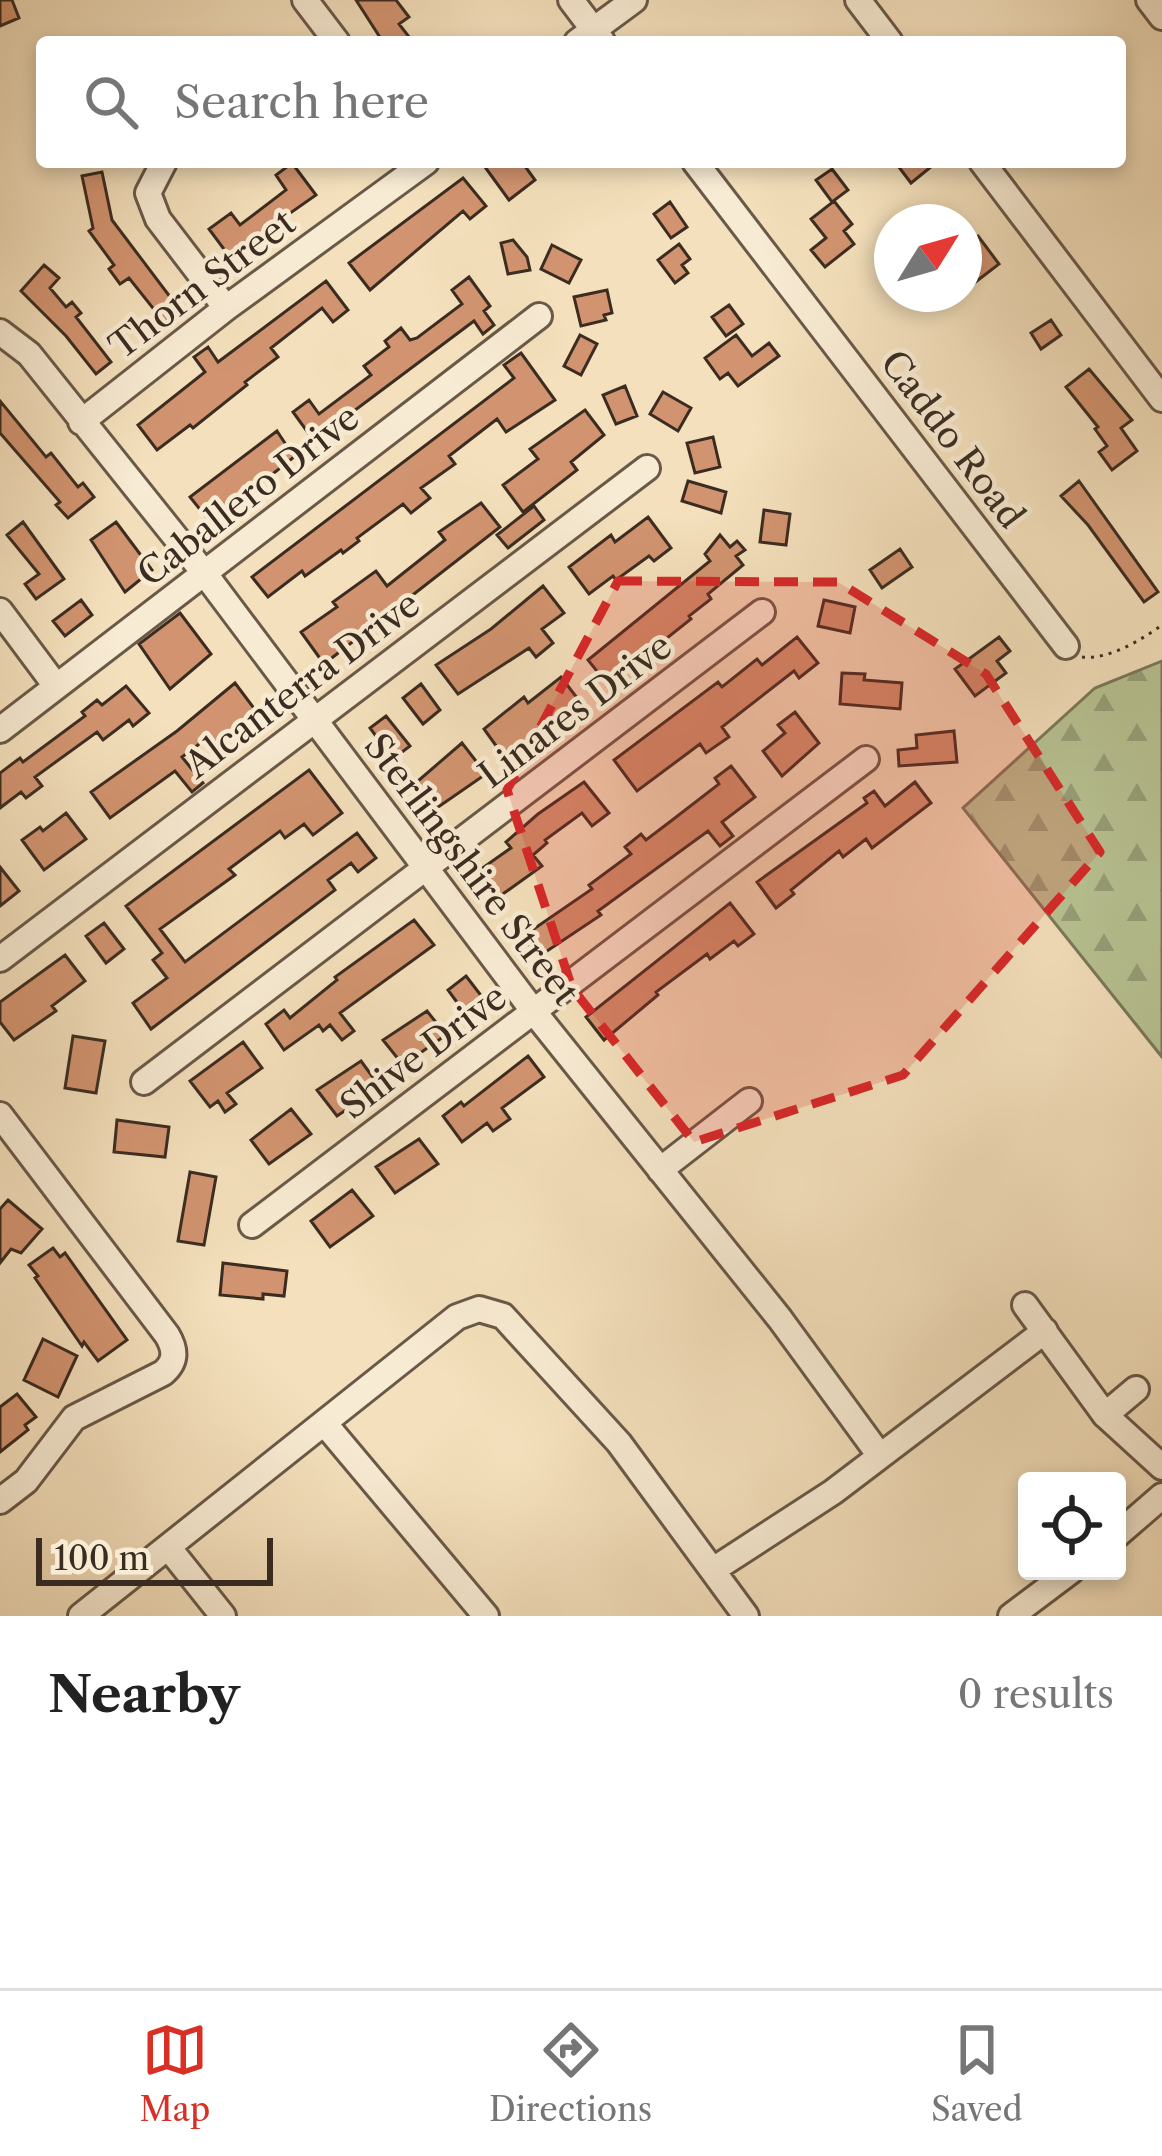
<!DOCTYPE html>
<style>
:root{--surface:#fff;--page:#f2f2f2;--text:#222;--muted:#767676;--line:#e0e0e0;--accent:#d93025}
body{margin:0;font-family:"Libre Caslon Text",serif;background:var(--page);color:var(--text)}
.controls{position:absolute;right:36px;bottom:36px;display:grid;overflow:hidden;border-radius:12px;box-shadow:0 6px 18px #0003}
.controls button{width:108px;height:108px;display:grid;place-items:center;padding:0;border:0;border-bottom:3px solid var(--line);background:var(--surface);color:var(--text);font:60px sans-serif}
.compass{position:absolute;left:874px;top:204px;width:108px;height:108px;border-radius:50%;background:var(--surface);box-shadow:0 6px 18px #0003;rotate:53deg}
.scale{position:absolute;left:36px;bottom:30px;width:237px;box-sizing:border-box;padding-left:12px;border:6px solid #3b2c21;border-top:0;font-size:33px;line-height:42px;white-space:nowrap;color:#3b2c21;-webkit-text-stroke:9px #f8ebd3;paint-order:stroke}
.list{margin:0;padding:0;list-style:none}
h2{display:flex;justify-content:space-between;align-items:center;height:156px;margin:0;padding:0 48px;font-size:51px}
h2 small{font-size:39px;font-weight:400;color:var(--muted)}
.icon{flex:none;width:66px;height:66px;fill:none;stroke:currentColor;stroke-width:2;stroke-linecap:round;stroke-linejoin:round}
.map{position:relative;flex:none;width:1162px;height:1616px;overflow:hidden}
.search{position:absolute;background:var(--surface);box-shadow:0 6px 18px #0003;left:36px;right:36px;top:36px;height:132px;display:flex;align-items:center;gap:30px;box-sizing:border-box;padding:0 42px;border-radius:12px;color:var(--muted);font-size:45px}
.sheet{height:372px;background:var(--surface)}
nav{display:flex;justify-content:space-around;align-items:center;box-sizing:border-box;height:168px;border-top:3px solid var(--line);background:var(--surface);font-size:33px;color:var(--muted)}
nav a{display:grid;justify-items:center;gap:6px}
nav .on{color:var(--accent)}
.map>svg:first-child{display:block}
.forest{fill:url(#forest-firs);stroke:#7a785a;stroke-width:3}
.building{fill:#d29470;stroke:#3b2c21;stroke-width:3}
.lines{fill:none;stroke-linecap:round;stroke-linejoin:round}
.minor-casing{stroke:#695948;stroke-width:30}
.path{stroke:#3b2c21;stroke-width:3;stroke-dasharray:3 6;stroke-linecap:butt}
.minor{stroke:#f8ebd3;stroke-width:24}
.marked{fill:#d62828;fill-opacity:0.2;stroke:#d62828;stroke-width:9;stroke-dasharray:24 15;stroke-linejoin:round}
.labels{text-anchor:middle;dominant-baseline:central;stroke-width:9;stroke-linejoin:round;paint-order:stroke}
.street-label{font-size:36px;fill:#3b2c21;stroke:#f8ebd3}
</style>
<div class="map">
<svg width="1162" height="1616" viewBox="0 0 1162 1616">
<defs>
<pattern id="forest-firs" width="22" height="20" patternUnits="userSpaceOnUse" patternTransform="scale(3)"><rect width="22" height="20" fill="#b8c393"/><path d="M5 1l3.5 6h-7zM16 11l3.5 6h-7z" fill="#979f78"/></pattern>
</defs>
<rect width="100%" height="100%" fill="#f4e0bc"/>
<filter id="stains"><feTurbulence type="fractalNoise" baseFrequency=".00167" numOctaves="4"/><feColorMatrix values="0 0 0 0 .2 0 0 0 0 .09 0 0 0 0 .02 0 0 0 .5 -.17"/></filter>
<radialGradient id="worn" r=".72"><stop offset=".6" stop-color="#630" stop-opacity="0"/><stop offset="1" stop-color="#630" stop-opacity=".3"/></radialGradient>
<path class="forest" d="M1162,661v396l-199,-249 132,-120z"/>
<path class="building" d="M0,0h12l7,18 -19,8z
M356,0h40l13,17 -10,7 14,18h-30z
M492,162h30l13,18 -26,20 -24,-33z
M895,162h42l-26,21z
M292,163l24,32 -87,61 -20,-27 22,-16 9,12 46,-35 -10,-15z
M832,169l16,21 -16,12 -16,-22z
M102,172l10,48 68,90 -16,12 -35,-44 -9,6 -11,-15 5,-4 -25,-34 4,-3 -11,-52z
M463,178l23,28 -16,13 -7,-8 -93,79 -21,-27z
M834,201l18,23 -8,7 10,13 -29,23 -14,-17 15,-12 -15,-19z
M670,202l17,25 -16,11 -17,-24z
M978,236l21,28 -30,23 -5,-8v-33z
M513,240l14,17 3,13 -22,4 -7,-31z
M679,244l11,15 -8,6 6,8 -13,10 -17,-23z
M552,245l29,15 -12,23 -28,-14z
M44,265l15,13 -9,10 16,19 6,-5 9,11 -5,4 35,45 -15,12 -30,-38 -45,-45z
M469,277l21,29 -6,5 10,14 -11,9 -9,-13 -160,120 -21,-29 16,-12 10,14 52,-39 -7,-9 25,-19 -4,-6 16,-13 9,12 7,-2 45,-34 -10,-14z
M326,281l22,29 -15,12 -11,-14 -51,40 7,9 -33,25 2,3 -54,43 -3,-3 -33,25 -19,-25 67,-53 -11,-15 14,-10 10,15z
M607,290l5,23 -8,2 2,5 -25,6 -7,-29z
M729,305l14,19 -17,12 -14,-19z
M1051,320l10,15 -20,14 -10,-16z
M580,335l17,9 -16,31 -17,-9z
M736,335l16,21 17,-13 10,13 -41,30 -10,-13 -8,6 -15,-21z
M521,353l34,47 -49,32 -9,-13 -48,37 6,8 -34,24 9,10 -19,15 -8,-9 -46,34 2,3 -16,12 -2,-3 -36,26 -3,-5 -34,26 -16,-20 262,-199 -10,-13z
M1089,369l43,51 -11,8 16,23 -25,19 -13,-18 8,-6 -12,-17 3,-2 -32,-40z
M625,386l12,30 -21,8 -13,-29z
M663,392l28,16 -13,23 -28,-17z
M0,401l46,56 5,-4 27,34 5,-4 11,14 -26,21 -12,-13 4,-3 -60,-69z
M585,410l19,25 -33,27 6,8 -54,42 -20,-27 35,-26 -8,-10z
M277,431l17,26 -83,66 -21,-26z
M713,437l7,30 -25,6 -8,-30z
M688,481l38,11 -5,21 -39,-12z
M1079,481l79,111 -14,10 -56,-77 -27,-29z
M481,503l19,24 -176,137 -23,-32 36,-25 -4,-5 43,-31 11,15 58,-46 -6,-8z
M534,506l10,14 -36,28 -11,-13z
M764,510l26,4 -4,31 -26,-3z
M648,517l23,31 -17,13 -5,-5 -33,24 -3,-4 -24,18 -20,-27 42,-32 4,7z
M23,522l41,57 -28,20 -11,-15 14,-10 -32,-39z
M116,522l36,48 -27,22 -34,-52z
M720,535l10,12 7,-6 8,9 -9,6 7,9 -35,29 3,5 -22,17 2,3 -83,66 -20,-25 122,-99 -5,-7z
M900,549l12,18 -30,21 -12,-18z
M543,586l21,27 -22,16 11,14 -17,14 -7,-9 -71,46 -22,-29 55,-36z
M81,600l11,15 -27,21 -12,-15z
M824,600l31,7 -5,26 -32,-7z
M180,613l31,41 -41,35 -31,-45z
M797,637l21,26 -19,15 -5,-7 -72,56 7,10 -23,16 -6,-9 -63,47 -23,-31 104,-78 4,5 35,-28 5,6z
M999,637l11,14 -13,10 9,12 -31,23 -20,-27z
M842,673l23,1 -1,6 38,3 -2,26 -60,-5z
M561,677l20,26 -74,58 -23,-32 40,-32 4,6z
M235,683l24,32 -47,29 -5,-6 -25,19 21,26 -11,9 -17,-21 -65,47 -19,-26 86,-61z
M421,684l19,26 -17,14 -20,-26z
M126,686l23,27 -16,13 -4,-6 -26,20 -6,-8 -62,45 7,9 -16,12 -5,-6 -21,16v-35l20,-15 3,4 62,-46 -3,-4 15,-12 5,5z
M795,712l24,31 -37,33 -19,-25 22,-18 -7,-8z
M386,716l24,30 -17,13 -23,-31z
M954,731l3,31 -58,4 -1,-16 19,-2 -1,-13z
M462,743l24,31 -55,38 -20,-25z
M731,766l24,31 -33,25 11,14 -13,10 -12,-15 -110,80 3,4 -63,42 -16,-20 70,-48 -3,-4 42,-31 -6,-7 16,-13 5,6 25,-19 48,-37 -4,-6z
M309,770l33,43 -29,22 -9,-11 -19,14 -5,-7 -51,38 6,6 -75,54 25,33 172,-129 19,25 -18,14 -7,-9 -23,17 7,10 -184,139 -18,-26 34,-25 -14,-18 9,-7 -36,-47z
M584,782l25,31 -17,13 -10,-13 -37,27 2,3 -14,12 9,11 -42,30 -19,-27 30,-21 -5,-6 32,-28z
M915,782l16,21 -59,45 -6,-9 -23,18 -4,-6 -48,39 3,4 -18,14 -19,-26 110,-79 -3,-5 10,-7 11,15z
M66,813l20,26 -42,31 -22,-30 18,-13 3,4z
M0,867l19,24 -19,15z
M730,903l24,31 -16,12 -4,-5 -24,18 -3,-5 -51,38 2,3 -54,45 -18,-23z
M414,920l20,25 -94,68 14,18 -12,9 -12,-15 -7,6 -4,-6 -35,25 -18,-26 18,-14 6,8 47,-38 -2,-3z
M104,923l20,26 -18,14 -20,-27z
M65,955l20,26 -33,25 4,5 -42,29 -14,-18v-20z
M466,976l20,26 -19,14 -19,-26z
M427,1011l19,24 -43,30 -20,-25z
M73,1036l32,5 -9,52 -31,-5z
M243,1042l19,26 -35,25 9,11 -11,8 -7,-11 -8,6 -20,-26z
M528,1056l16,21 -42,31 8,11 -17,12 -6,-8 -25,19 -19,-26 18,-14 3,4z
M361,1061l19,26 -43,29 -20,-26z
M291,1109l20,25 -42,30 -18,-24z
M117,1120l52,7 -4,30 -51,-5z
M419,1139l19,25 -43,29 -19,-26z
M190,1172l26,5 -12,68 -26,-4z
M352,1190l21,26 -43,31 -19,-26z
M8,1200l34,29 -21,24 -10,-4 -11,14v-54z
M53,1248l7,9 5,-4 62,87 -29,21 -14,-19 -2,4 -47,-68 3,-2 -9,-11z
M223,1263l64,8 -3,25 -21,-2v5l-43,-4z
M43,1339l34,17 -19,41 -34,-17z
M17,1394l19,23 -11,8 3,5 -28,22v-45z"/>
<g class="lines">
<g class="minor-casing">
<path id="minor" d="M305,0l32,42
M571,0l31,41
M858,0l32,42
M1149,0l13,17
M577,42l57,-42
M164,162l-16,31 10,26 68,89
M695,162l371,484
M982,162l180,237
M0,332l29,22 176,220 329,438 246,307 100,137
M81,422l145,-114 200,-146
M0,611l56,75
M0,730l539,-414
M0,959l647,-491
M144,1082l618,-470
M0,1115l167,220c9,15 9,27 -4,38l-89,45 -48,63 -26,20
M660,1170l89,-69
M252,1225l614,-466
M1025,1305l80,110 57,52
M1105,1415l31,-26
M325,1424l161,192
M1117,1535l45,-39
M168,1547l55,69
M713,1570l120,-78 212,-161
M81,1616l376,-299 22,-8 24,7 116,127 127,173
M1011,1616l60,-45"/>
</g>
<path class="path" d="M1082,657c27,3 59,-17 80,-32"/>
<use href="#minor" class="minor"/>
</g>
<path class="marked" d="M618,581l220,1 148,92 114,178 -197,223 -209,67 -122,-154 -65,-198z"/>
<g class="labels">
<g class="street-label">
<text transform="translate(202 284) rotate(-37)">Thorn Street</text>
<text transform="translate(953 439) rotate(53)">Caddo Road</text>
<text transform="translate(248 495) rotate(-38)">Caballero Drive</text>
<text transform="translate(302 684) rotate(-37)">Alcanterra Drive</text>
<text transform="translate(575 710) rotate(-37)">Linares Drive</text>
<text transform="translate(472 869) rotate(53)">Sterlingshire Street</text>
<text transform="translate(423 1051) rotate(-37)">Shive Drive</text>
</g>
</g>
<rect width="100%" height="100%" filter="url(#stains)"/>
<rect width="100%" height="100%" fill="url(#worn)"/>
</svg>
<div class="controls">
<button><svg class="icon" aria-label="locate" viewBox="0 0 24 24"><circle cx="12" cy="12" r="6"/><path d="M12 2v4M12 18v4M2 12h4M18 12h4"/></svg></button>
</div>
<svg class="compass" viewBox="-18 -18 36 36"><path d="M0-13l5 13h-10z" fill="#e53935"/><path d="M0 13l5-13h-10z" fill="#767676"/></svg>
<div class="scale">100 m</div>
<div class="search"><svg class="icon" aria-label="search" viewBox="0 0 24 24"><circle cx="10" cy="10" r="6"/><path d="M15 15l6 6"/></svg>Search here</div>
</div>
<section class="sheet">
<h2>Nearby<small>0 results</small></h2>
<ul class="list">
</ul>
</section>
<nav>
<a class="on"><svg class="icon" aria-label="map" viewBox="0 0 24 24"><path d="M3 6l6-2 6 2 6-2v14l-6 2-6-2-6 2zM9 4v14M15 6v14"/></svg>Map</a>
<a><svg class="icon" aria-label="directions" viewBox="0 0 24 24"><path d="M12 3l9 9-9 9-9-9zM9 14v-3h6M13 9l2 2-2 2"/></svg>Directions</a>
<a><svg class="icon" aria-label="saved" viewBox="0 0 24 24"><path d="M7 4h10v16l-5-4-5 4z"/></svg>Saved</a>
</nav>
